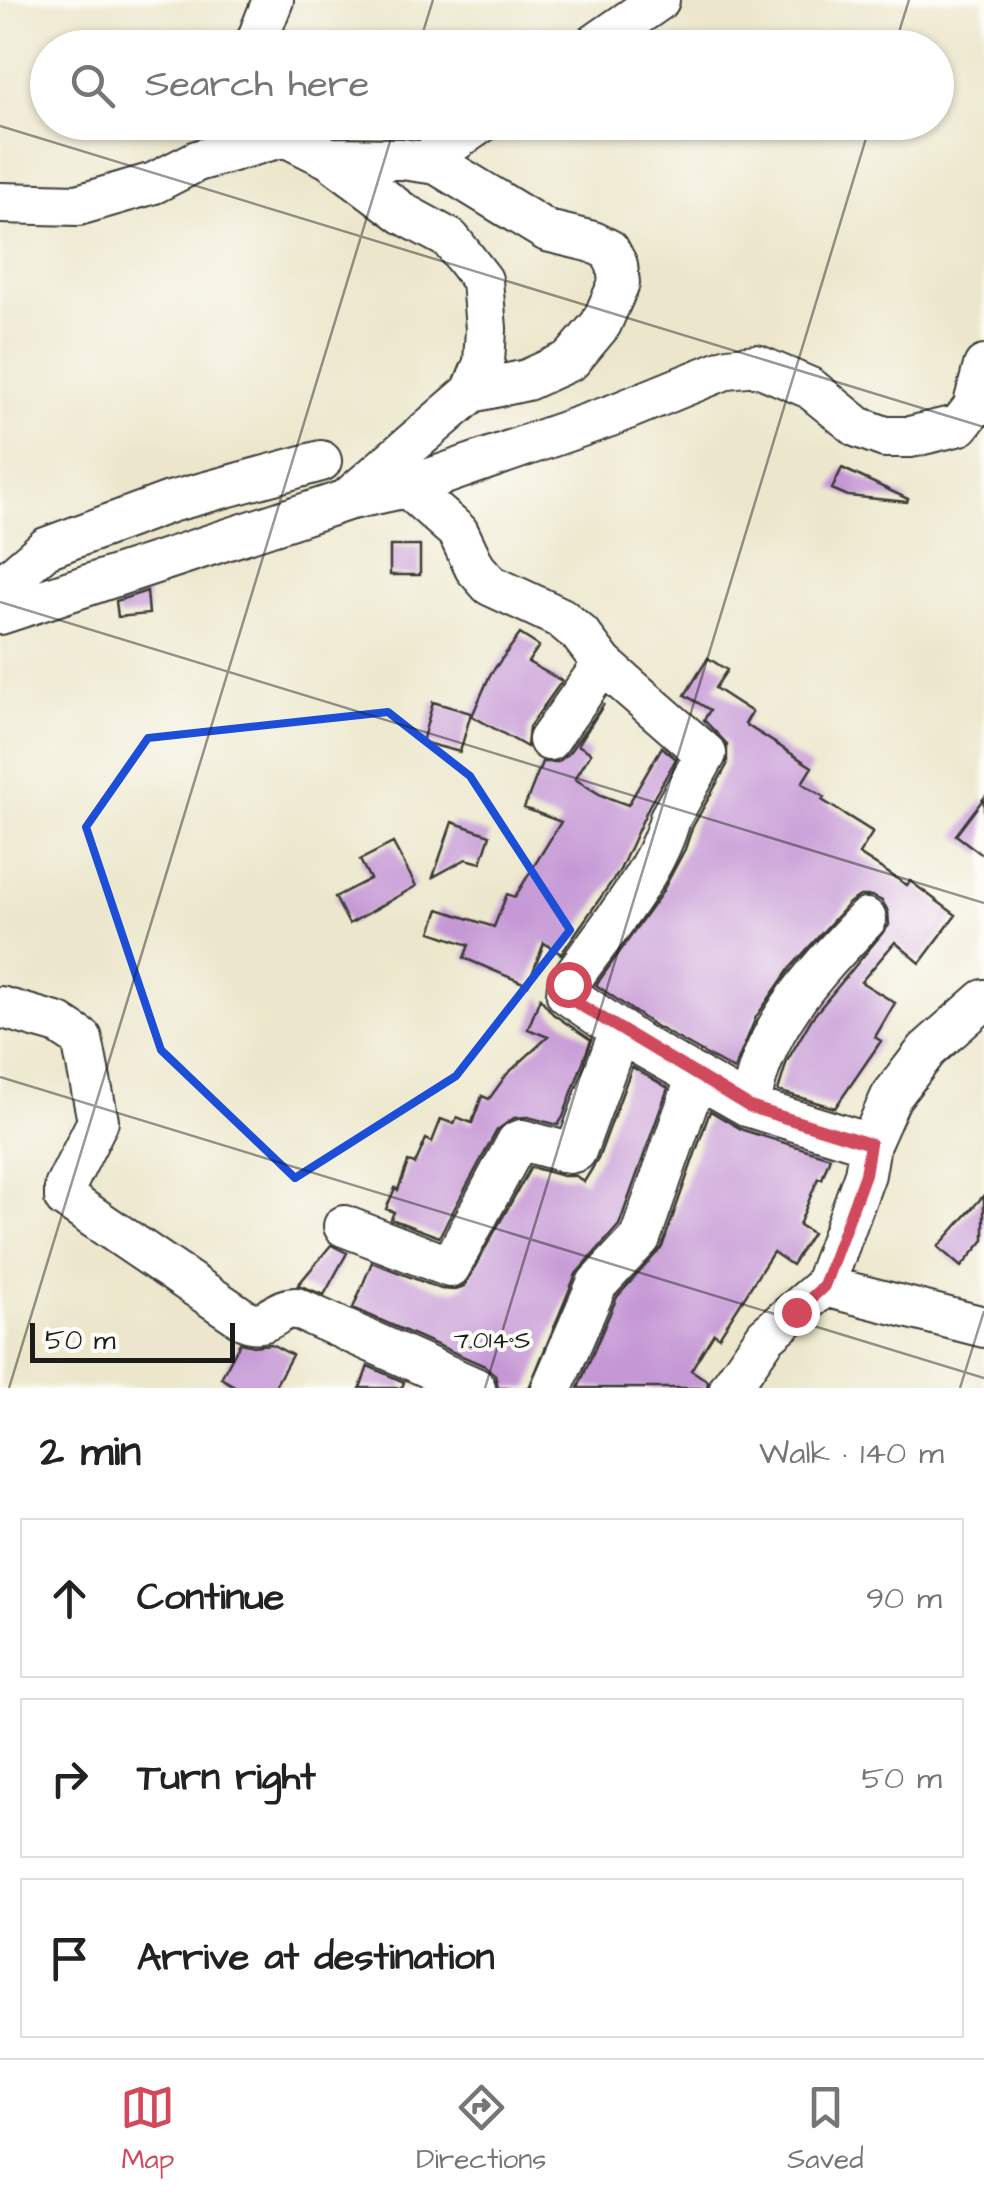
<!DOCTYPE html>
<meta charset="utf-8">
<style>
:root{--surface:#fff;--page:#f6f6f6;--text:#222;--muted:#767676;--line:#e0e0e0;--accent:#d1495b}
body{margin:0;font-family:"Architects Daughter",sans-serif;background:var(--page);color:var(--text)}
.scale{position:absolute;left:30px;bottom:25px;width:205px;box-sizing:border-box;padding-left:10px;border:5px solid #1c1c1c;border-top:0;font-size:28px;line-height:35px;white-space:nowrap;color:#1c1c1c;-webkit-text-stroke:8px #fdfcf7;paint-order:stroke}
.stop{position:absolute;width:30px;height:30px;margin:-22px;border:8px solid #d1495b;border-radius:50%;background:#fff}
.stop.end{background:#d1495b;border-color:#fff;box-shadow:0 2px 10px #0008}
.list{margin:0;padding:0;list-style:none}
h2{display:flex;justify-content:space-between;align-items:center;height:130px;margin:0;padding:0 40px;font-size:42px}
h2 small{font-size:32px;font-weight:400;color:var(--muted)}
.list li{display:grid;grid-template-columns:65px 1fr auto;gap:30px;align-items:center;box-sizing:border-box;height:160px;margin:0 20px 20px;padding:0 20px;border:2px solid var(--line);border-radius:0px}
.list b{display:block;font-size:38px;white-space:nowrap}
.list em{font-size:32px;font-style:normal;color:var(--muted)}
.icon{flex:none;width:55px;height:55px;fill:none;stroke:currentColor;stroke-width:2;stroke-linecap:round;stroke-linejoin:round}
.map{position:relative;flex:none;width:984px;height:1388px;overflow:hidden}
.search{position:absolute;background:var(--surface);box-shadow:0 2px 8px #0004;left:30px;right:30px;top:30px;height:110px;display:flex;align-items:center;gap:25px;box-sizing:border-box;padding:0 35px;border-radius:55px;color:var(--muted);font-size:38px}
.sheet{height:670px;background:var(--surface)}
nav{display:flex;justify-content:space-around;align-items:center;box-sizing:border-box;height:140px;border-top:2px solid var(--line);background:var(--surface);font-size:28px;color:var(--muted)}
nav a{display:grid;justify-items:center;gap:5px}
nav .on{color:var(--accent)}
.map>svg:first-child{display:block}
.building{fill:#c597d5}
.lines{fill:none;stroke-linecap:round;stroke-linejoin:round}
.minor-casing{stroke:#3b3a36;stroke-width:44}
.minor{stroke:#fff;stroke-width:40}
.route{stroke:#d1495b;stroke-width:12}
.marked{fill:none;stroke:#1d4ed8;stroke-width:8;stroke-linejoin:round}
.ticks{fill:none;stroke:#1c1c1c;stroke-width:2.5;stroke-opacity:0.45}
.ticks-label{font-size:25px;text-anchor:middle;fill:#1c1c1c;stroke:#fdfcf7;stroke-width:8;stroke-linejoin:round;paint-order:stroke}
</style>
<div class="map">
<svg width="984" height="1388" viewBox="0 0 984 1388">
<rect width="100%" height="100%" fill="#fdfcf7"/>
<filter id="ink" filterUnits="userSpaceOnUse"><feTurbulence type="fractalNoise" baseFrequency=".01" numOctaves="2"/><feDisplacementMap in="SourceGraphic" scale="20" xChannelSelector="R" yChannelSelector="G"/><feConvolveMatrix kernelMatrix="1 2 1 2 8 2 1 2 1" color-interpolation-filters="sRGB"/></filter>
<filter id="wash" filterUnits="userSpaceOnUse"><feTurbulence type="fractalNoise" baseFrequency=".0048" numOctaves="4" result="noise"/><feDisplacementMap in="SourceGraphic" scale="40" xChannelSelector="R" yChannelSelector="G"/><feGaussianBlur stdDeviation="2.25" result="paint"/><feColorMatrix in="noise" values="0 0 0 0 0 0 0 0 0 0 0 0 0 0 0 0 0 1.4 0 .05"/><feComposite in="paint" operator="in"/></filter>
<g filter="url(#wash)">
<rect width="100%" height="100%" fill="#ece7cc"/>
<g id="blocks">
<path class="building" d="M842,468l66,31 -1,3 -59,-6 -16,-7z
M390,546h30v29h-30z
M147,591l2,23 -31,3 -2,-16z
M520,634l19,12 -11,16 34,19 -33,46 -2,20 -55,-31 18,-41z
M708,658l19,12 -12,18 37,24 -7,12 67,43 -10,16 22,14 -2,3 51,32 -14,22 48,31 3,-4 46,34 -36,48 -25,-21 -34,40 34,21 -20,34 6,4 -46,67 -57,-17 9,-30 25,-43 77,-93 -1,-14 -6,-10 -10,-5h-12l-11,7 -59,65 -34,49 -22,53 -82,-46 -56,-39 65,-91 24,-45 7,-21 35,-63v-21l-23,-24 6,-10 -25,-15z
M433,702l38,11 -11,39 -38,-10z
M604,704l-26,41 13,8 -16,26 26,16 27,10 34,-58 14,12 -27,47 -29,64 -59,84 -17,-11 -16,42 -64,-27 5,-13 -38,-13 8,-23 55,18 13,-33 8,3 46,-75 -37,-14 18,-46h16l10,-8z
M984,798v58l-28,-21z
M452,822l38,13 -9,28 -15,-4 -33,18z
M393,843l23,43 -67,38 -14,-27 35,-18 -10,-19z
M540,998l13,16 38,26 -28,77 -5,8 -30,-8 -14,1 -17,12 -58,107 -48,-18 3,-7 -8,-3 9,-21 3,2 10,-28 7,2 11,-25 6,3 9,-23 13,5 3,-7 15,6 10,-27 7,3 18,-25 41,-37 -20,-8z
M632,1067l36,21 -49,137 -43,49 -47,114h-31l-3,-13 -10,-9 -132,-58 19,-46 69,27 13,1 10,-4 67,-119 32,9h13l8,6 14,-23z
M710,1111l33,19 87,27 -8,22 -4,-1 -19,47 13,8 -20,32 -19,-13 -54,85 -5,-4 -23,37 17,11 -1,7h-129l39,-91 45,-50z
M984,1195v45l-23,27 -23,-20z
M331,1245l16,8 -23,42 -26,-10z
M240,1343l13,3 18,-2 21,11 -18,33h-36l-17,-10z
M368,1366l36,16 -2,6h-42z"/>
</g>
</g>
<g filter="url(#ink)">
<use href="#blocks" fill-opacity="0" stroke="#3b3a36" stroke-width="2.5"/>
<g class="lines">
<g class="minor-casing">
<path id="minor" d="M254,48l19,-48
M590,48l69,-48
M273,122l12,14 44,22 73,1 35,5 110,67 46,11 16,8 8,15 2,18 -18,41 -30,36 -44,20 -55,12 -122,105
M329,158l75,56 46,25 32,41 4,49 -2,34 -12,29
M424,162l58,-40
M0,203l78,2 76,-22 43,-22 88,-25
M407,487l51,45 17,36 15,17 71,33 19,16 23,30 103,90 -36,64c-13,55 -69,118 -102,166l-1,10 72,50 111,63 120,37
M0,588l46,-40 124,-46 151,-41
M0,614l347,-114 60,-13 206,-72 115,-47 28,-3 54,23 48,39 27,10h25l50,-12 13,-17 11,-42
M549,740l54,-76
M0,1007l59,17 23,15 16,82 -33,66v11l180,122c23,10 31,-13 51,-12l179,80
M750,1107c11,-79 63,-132 116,-188
M344,1226l106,41 67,-125 5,-2 47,13 7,-2 44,-121
M824,1286l160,41
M552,1388l45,-104 43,-46 57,-162
M730,1388l36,-52 58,-50 41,-112 5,-30 21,-47 36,-47 57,-50"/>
</g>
<use href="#minor" class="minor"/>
</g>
</g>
<g class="lines" filter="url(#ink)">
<path class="route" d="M568,984l-1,10 5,6 178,107 120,37 -5,30 -41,112 -28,26"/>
</g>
<path class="marked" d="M388,712l82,64 100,154 -114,146 -161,102 -134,-128 -75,-223 62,-89z"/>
<path class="ticks" d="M418,48l15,-48M894,48l15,-48M0,126l984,301M0,602l984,301M0,1077l984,301M9,1388l387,-1266M485,1388l386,-1266M960,1388l24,-77"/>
<g class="ticks-label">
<text x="492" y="1348">7.014°S</text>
</g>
</svg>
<div class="scale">50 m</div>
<div class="stop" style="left:568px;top:984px"></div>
<div class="stop end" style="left:796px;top:1312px"></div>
<div class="search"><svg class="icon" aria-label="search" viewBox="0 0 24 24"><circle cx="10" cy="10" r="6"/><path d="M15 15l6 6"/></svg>Search here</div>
</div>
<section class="sheet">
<h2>2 min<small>Walk · 140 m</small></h2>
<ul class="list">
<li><svg class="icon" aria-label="ahead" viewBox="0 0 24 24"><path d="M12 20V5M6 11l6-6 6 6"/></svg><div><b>Continue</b></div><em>90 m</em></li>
<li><svg class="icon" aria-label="right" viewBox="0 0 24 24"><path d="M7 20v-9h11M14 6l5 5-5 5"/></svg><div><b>Turn right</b></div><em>50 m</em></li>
<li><svg class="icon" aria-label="arrive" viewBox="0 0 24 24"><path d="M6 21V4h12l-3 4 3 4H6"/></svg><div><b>Arrive at destination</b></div></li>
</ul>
</section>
<nav>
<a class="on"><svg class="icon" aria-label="map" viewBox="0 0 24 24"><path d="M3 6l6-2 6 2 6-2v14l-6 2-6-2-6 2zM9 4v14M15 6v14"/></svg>Map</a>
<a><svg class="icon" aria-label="directions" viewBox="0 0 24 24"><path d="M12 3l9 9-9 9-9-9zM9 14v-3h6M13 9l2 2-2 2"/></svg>Directions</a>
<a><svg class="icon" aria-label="saved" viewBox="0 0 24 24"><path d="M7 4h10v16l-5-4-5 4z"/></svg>Saved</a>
</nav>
